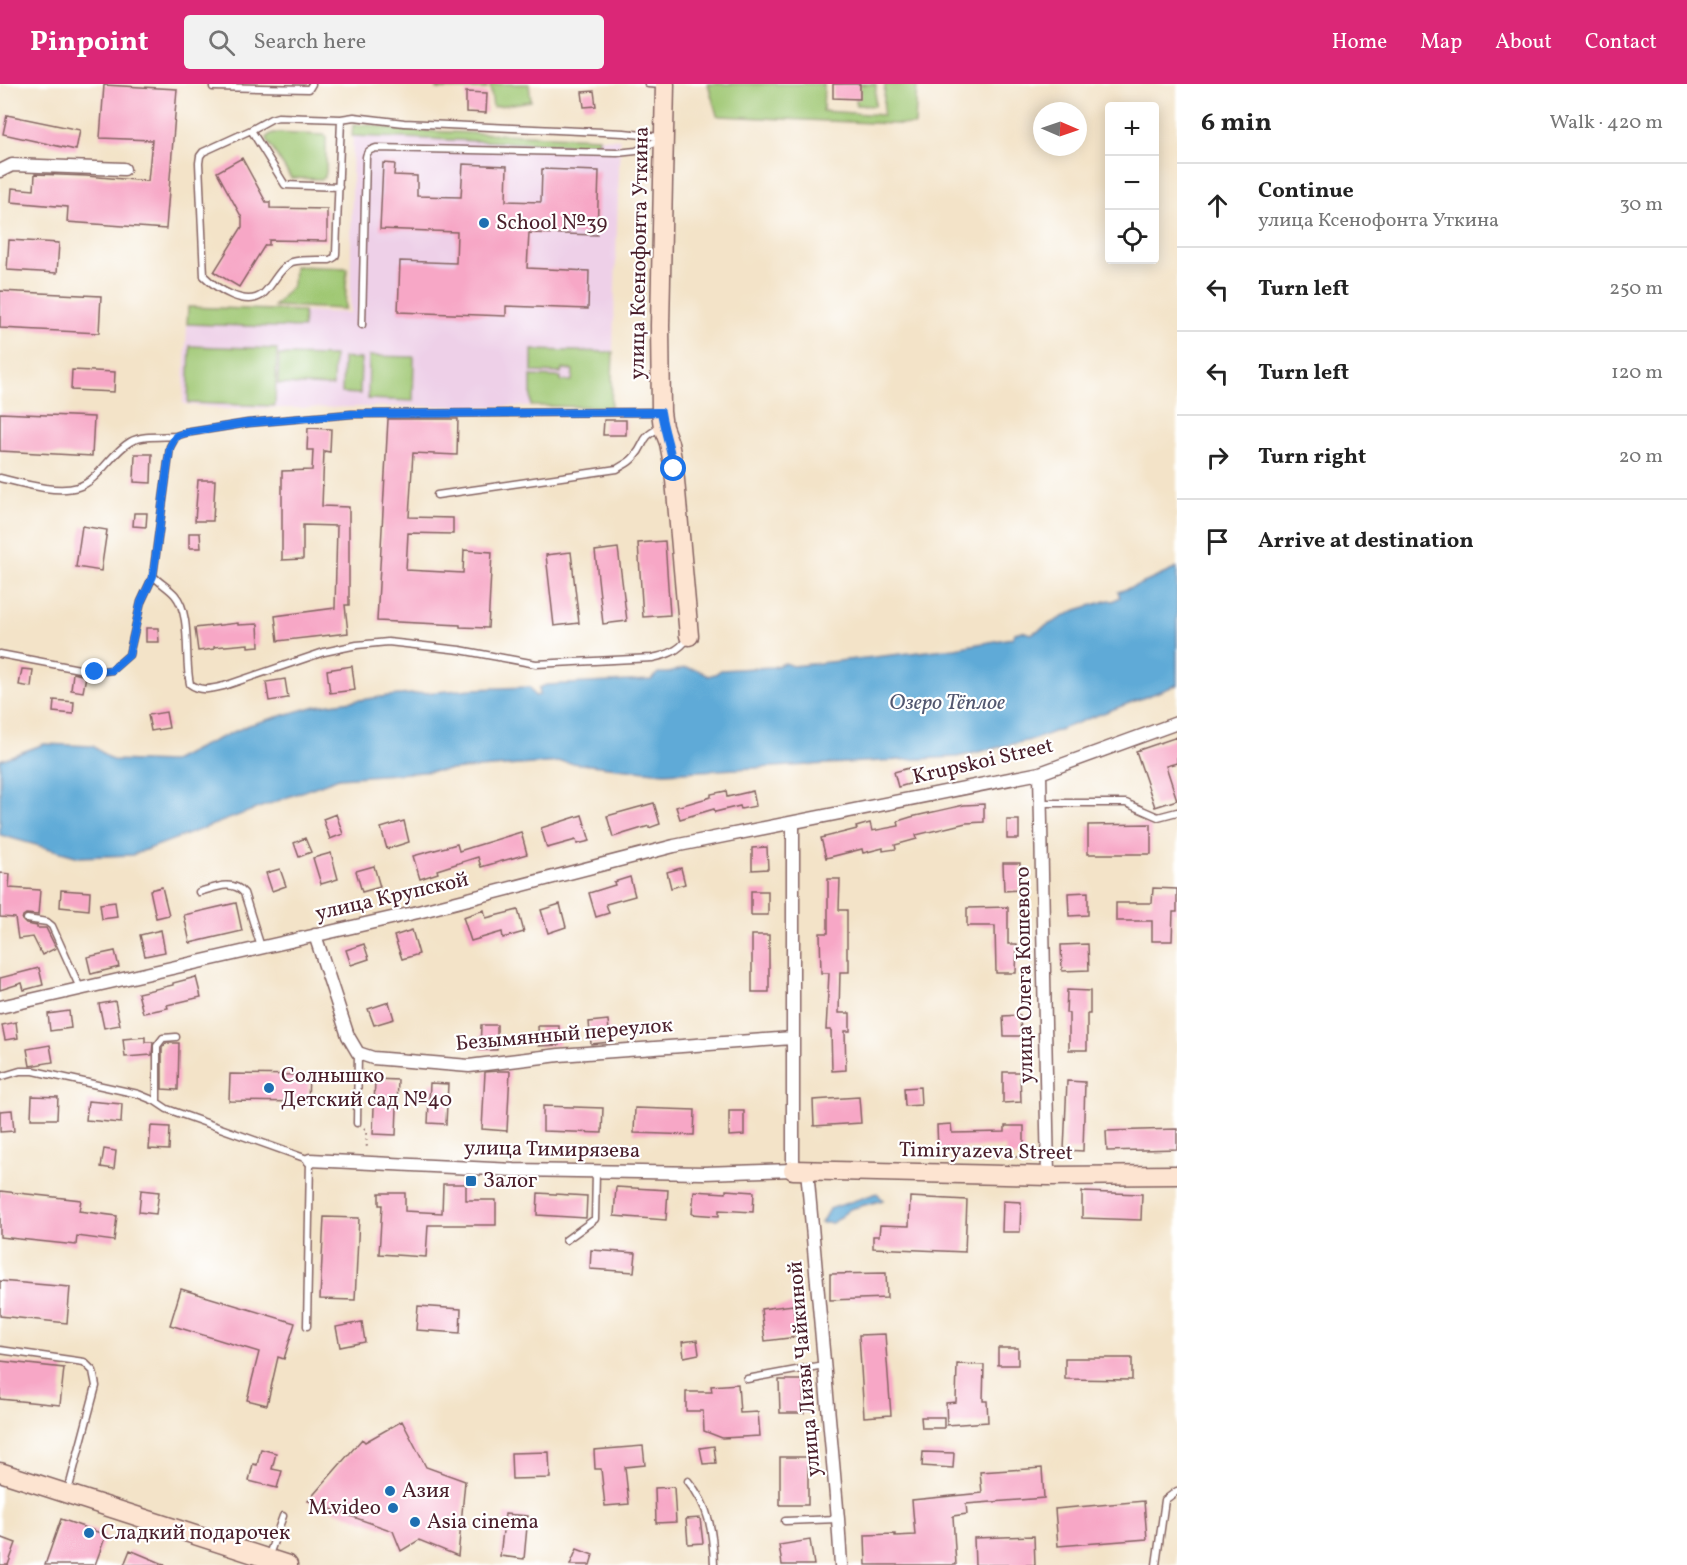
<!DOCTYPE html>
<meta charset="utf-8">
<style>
:root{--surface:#fff;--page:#f2f2f2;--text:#222;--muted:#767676;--line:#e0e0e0;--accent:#db2777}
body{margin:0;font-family:Vollkorn,serif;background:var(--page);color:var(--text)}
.controls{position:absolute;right:18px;top:18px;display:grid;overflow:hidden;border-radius:6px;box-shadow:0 3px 15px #0003}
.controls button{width:54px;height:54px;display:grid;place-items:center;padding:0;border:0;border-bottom:2px solid var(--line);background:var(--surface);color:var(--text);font:30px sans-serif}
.compass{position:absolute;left:1033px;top:18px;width:54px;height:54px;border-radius:50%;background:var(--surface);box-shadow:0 3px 15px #0003;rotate:92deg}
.stop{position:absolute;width:18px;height:18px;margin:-14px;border:4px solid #1a73e8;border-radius:50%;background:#fff}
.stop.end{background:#1a73e8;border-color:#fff;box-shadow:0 2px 6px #0008}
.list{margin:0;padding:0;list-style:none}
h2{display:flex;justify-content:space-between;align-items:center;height:78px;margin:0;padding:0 24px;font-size:26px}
h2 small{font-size:20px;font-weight:400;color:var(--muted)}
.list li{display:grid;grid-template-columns:39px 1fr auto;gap:18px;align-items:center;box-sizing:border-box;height:84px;padding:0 24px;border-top:2px solid var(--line)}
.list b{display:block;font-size:22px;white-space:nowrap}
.list p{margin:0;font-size:20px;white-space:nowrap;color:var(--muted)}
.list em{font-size:20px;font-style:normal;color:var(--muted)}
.icon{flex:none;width:33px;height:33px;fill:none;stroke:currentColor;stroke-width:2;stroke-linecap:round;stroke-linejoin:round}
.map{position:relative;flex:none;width:1177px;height:1481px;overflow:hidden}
header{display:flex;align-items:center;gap:36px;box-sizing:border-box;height:84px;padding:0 30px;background:var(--accent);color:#fff}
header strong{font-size:28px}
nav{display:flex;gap:33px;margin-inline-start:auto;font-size:21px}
.search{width:420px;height:54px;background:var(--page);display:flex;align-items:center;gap:15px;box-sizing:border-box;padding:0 21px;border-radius:6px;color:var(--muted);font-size:22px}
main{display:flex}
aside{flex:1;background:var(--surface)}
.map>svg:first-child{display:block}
.built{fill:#eed0e8}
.green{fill:#9fc772;stroke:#74734e;stroke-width:1.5}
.water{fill:#5eaad7;stroke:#546481;stroke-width:1.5}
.building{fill:#f7a7c6}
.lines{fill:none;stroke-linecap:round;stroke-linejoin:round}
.lane-casing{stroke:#856462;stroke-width:9}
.street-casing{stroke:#856462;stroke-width:15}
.secondary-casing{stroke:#856462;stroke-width:21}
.path{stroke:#856462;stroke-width:2;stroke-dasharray:1.5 4.5;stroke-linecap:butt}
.lane{stroke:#fff;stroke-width:6}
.street{stroke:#fff;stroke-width:12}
.secondary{stroke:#fde4d1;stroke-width:18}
.route{stroke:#1a73e8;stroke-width:8}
.poi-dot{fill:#1f6fb2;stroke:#fff;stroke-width:2}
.labels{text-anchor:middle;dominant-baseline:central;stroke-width:4.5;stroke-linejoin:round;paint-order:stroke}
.poi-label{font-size:21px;fill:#4a1f2b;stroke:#fff;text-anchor:start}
.street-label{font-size:21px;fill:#4a1f2b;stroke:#fff}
.water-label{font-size:22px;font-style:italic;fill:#525770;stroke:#fff}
</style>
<header>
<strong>Pinpoint</strong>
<div class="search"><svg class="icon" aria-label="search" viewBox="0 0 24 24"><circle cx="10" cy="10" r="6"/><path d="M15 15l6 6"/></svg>Search here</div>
<nav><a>Home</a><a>Map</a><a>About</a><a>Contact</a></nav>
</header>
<main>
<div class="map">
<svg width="1177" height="1481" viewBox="0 0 1177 1481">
<rect width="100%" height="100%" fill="#fff"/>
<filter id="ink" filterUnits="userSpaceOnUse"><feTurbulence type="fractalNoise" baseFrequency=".0167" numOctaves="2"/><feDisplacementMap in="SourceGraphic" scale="12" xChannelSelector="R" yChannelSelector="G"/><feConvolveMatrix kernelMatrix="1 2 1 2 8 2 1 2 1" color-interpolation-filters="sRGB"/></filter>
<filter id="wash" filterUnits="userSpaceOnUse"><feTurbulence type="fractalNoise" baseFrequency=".008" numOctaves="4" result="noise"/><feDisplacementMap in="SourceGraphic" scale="24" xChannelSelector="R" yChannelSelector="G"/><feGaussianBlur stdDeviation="1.35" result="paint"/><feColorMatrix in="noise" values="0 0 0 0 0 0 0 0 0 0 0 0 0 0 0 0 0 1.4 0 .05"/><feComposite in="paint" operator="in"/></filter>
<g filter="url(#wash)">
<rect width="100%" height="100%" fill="#f3e3c8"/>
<path class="built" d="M353,41h18l28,5 221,9 -9,268 -173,-1 -212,3 -43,-5 5,-97 162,6z"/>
<path class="green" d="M437,0h49l1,5h-50z
M490,0h39l2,17 -38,6z
M708,0h116l-1,27 60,4 2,-31h32l-2,41 -195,-9 -3,-1z
M857,0h19l-1,22 -19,-1z
M353,41h18l28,5 200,8 -1,8 -246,-10z
M273,49l51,2 2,2v35l-1,5 -4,2 -30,-1 -23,-36 -1,-4 2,-3z
M294,182l53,2 -2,41 -71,-3 19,-21z
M188,223l116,4 -1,17 -116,-4z
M190,262l87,3 -2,57 -87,-3z
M532,266l81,2 -2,55 -80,-1v-30l30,1v4h11l1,-11 -11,-1 -1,4 -29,-1z
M279,271l55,1 -1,30 -55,-2z
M369,272l45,1 -1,44 -45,-2z
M343,274l18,1 -1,35 -18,-1z"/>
<path class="water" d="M1177,484v117l-142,54 -78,18 -293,16 -102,-11 -223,16 -207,77 -53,2 -79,-22v-75l44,-16 49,2 19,14 59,2 29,-15 49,-22 67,-19 72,-10 84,-7 58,-2 5,9 5,-1 -1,-7 7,-3 105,-5 7,-7h10l17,-5 13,2 10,6 7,-2 6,-4 52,-3 12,-4 8,3 162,-18 57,-10 3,-5 7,-2 9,3 45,-24 33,-10 4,1 7,-4 -2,-5 28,-10z
M877,1109l6,7 -33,9 -18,14h-11l8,-14z"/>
<g id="blocks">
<path class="building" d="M833,0h27v15l-27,-1z
M104,1l73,4 -11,140 -99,-7 1,-15 -57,-5 1,-14 22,2 1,-16 51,2 62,5 4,-41 -52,-2z
M594,7l2,15 -12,1 -2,-15z
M466,8l21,1 -1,20 -20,-1z
M7,31l73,15 -4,20 -73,-16z
M242,74l24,44h4v6l57,1v32l-58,-1v5h-4l-26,42 -25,-15 28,-45v-9l-25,-46z
M383,79l12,1 -1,11 23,1v20l44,1 2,-33 44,2 -1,35 35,1 1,-33 57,2 -2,64 -68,-2 -2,35 62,3 -1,38 -82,-3v10l-108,-4 2,-51 56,2 1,-31 -77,-3z
M9,156l50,3 -2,30 -50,-3z
M0,207l101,5 -2,37 -99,-5z
M72,286l43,2 -1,20 -43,-2z
M0,329l94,4 -2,39 -92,-5z
M388,335h70l-1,36 -44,-2 -4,64 44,1v16l-45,-1 -2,37 57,3 1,-23 28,2 -4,76 -28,-1v-2l-83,-4z
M604,336h22v15h-23z
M308,344l23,1 -1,23 -6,-1 -2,55 27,1v98h-4l3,28 -70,8 -3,-25 60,-8 2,-82 -34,-1v34l-21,1v-89l30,-1 1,-20h-6z
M135,370h17l-1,29 -17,-1z
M198,396h17l-2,41h-18z
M134,429h13l-1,14 -13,-1z
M82,442l25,4 -6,41 -25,-4z
M189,449h11l1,15h-12z
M665,457l5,74 -27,2 -5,-74z
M618,464l9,73 -24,3 -8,-73z
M571,468l8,71 -25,3 -8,-71z
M238,539v2l20,-1 1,22 -11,1v-3l-34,3v2l-16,2 -3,-23z
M146,544h12l1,14h-13z
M352,582l3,24 -25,3 -3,-23z
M22,585l11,1 -2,17 -12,-2z
M73,589l13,3 -3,16 -12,-2z
M285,595l3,19 -19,3 -3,-19z
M54,616l20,2 -1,12 -20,-2z
M166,628l3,16 -18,3 -3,-16z
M1177,653v26l-11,3 11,34 -22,7 -19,-56z
M909,684l4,15 -15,4 -4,-15z
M726,707l1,6 26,-6 3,15 -15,3 -1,-3 -25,6 -1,-3 -34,10 -4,-12 35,-10v-3z
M654,719l6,21 -11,4v-2l-36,11 -6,-21z
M984,720v18l-18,1 -50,12 1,4 -22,6 1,4 -13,2v-3l-20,5 -1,-4 -36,9 -5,-20 36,-9 -1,-2 14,-4 2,8 27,-5 -1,-5 13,-4 53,-12z
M336,730l7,20 -13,5 -7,-20z
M582,731l8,26 -13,3 -1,-4 -29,8 -6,-20z
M1007,736h12v19h-12z
M404,737l5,21 -22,7 -6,-21z
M1151,740v30h-63v-29z
M521,748l6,22 -46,13 -3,-10 -41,13 1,3 -18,6 -7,-23 44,-12 2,7z
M305,754l6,14 -12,5 -5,-14z
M767,763l1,22 -16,1v-22z
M331,769l7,26 -17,5 -8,-26z
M1003,779h17v27l-16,1z
M374,782l6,21 -18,5 -6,-21z
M681,784l4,16 -14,4 -4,-16z
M280,785l6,17 -14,5 -6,-18z
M0,789l10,1 -1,14 31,2 -2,25 -12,-1 -3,2 -1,4 4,4 11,2v2h9l10,20 -14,7 -9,-18 -15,2 -3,-21 -15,-1z
M630,793l5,19 -29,8 3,9 -13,4 -7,-24 26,-8 -1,-3z
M828,795h12l-1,31h8v49h2v13h-9l-1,41h11v18h-5l1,39 -14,1 -1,-41h-5l3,-57h-8l-1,-40h8z
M162,803l7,28 -13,3 -6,-28z
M1153,804l24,1v23h-4l-1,29h-20v-20h-36v-18h36z
M61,806l29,2 -1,18 -29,-3z
M751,807h17v24h-17z
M1088,808v23l-19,1 -1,-23z
M115,818l2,15 -15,2 -2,-15z
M236,819l6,28 -52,12 -6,-28z
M560,820l6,23 -18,6 -7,-23z
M1008,823v37h9l-1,29h-20l-1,-47h-28v-18z
M484,826l2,8 32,-8 6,22 -21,6 -1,-6 -31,9 -8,-24z
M161,846l4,22 -20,4 -5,-21z
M412,846l7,24 -17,5 -8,-23z
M752,851h17v57h-17z
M364,860l5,15 -18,6 -5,-15z
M1088,860l1,26 -27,1 -1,-26z
M115,867l4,16 -28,7 -4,-17z
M39,884l4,17 -19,5 -2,-7 -22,7v-12z
M196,893l5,20 -34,8 1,3 -25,5 -5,-20 35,-8v-2z
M1067,906l23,1v23h-3v36h-18v-37h-3z
M115,917l5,24 -16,3 -5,-24z
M389,918l5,17 -20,6 -6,-16z
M69,927l2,17 -21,3 -2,-17z
M1020,931l1,21h-17l-1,-20z
M608,936l2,22 -19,2 -2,-22z
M16,938l2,16 -13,2 -3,-15z
M481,941h16v25h-17z
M538,942h21v19l-20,1z
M145,953v5h8l-1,13 -27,2 -2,-18z
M166,959h13l-1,47 -16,-1v-41z
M50,961l3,17 -23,4 -3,-17z
M499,987h11l-3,60 -25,-2 3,-57z
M1003,988h17l1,30 -18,1z
M230,990l79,1 -1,27 -79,-1z
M375,995l23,1 -2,55 -23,-1z
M1067,997l18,1 -2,69 -19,-1z
M430,999l18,1 -2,40 -18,-1z
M920,1003l1,18 -16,1 -1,-18z
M32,1012l26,1 -1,22h-26z
M859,1013l2,26 -47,3 -1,-26z
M88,1017l34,3 -1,19 -35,-3z
M543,1022l60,2 -1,25 -59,-2z
M635,1024l60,2 -1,25 -60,-2z
M12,1026l2,21 -14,1v-21z
M729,1027h15v24l-15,1z
M951,1040l1,9 53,-1v-6h19v31h-19v-10l-52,1v1l-15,1 -1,-25z
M151,1042l19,1 -1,23 -20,-1z
M1177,1045v20l-70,2 -1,-20z
M104,1065l12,2 -2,18 -13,-2z
M443,1100h23v16h30v25h-68l-2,32 -47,-3 3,-49h-3v-12h26v18l37,2z
M616,1103l52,3 -2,30 -52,-4z
M141,1106l18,2 -3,22 -17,-2z
M726,1106l28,2 -1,20 -34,-2v6l-27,-2 2,-23 32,2z
M0,1107l81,9 -2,11 38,5 -3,25 -37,-5 -1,9 -76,-8z
M1082,1108l60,2 -1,26 -59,-2z
M538,1109l49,3 -1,22 -49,-3z
M910,1113l57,3 -2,52 -92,-4v-12h6l1,-11 29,1z
M1003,1117l18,1 -1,30h-18z
M324,1133l35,1 -4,82 -35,-1z
M591,1166l45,3 -2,19 -44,-3z
M886,1189l1,25 -57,2v-26z
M0,1197l70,6 -3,36 -67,-7z
M181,1205l114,34 -11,36 -6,-2 -11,48 -20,-5 12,-48 -89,-27z
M793,1221l4,32 -32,4 -4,-32z
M418,1222l43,3 -1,24 -44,-3z
M362,1238l3,20 -25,5 -4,-20z
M885,1250l6,81 -27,2 -5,-82z
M697,1256l2,14 -15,3 -2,-15z
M998,1264h20v17h-20z
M1065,1274h67v22l-67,-1z
M0,1277l64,7 -4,37 -60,-6z
M957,1280l27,1 -1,36h4l1,21 -41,3 -1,-22 10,-1z
M779,1296h24l1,33h-24z
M738,1300l2,29 18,-1 2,24 -38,2 -18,-7 -1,-20h-17v-19h26l-1,-6z
M921,1333h23v11h-22z
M402,1337l24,46 39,14 -7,75 -39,-16 -18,11 -8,-20 -85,-30 54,-62 3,3z
M643,1362l2,19 -20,2 4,37 -24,2 -4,-37h-6l-1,-19z
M714,1362l2,17 -13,1 -3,-16z
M261,1365l15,4 -4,16 10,2 -5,17 -28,-7 4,-17 4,1z
M549,1368l1,26 -38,1 -1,-26z
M923,1368l31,1 -1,15 -31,-2z
M780,1373h28v48h-28z
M1042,1384l2,30 -78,6 1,10 -14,2 3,49h-90l-1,-30 30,-1v2l20,-1 -3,-35 70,-7 -2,-21z
M674,1403l2,35 -20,1 -1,-35z
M1144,1417l3,38 -89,7 -3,-37z
M505,1430l23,2 -4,43 -24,-3z
M700,1434l3,25 -15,1 -2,-25z
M61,1435l45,16 -11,30h-50z
M1034,1452l1,29h-60l-1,-27z
M0,1453l16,6 -8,22h-8z
M810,1456l4,25h-32l-3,-20z
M577,1465l16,6 -3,10h-20z
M130,1466l36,15h-42z"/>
</g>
</g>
<g filter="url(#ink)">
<use href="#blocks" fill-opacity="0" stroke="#856462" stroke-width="1.5"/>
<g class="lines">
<g class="lane-casing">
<path id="lane" d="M213,0v3l96,2 3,-5
M648,0l14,1
M251,46l-48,22 -3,4 -1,7 5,113c13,13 42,32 59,18 10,-9 16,-26 29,-32 9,-3 28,-2 38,-2l5,-3 1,-3 5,-135
M339,103l-54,-2 -34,-55 20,-11 7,-2 63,2 13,-2 50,6 220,10 36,4
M362,241l4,-168c1,-6 4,-7 10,-9l241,5 19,-2 25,-12
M0,394c21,5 56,16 78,9 20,-6 33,-34 52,-45 12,-7 32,-5 46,-6
M437,411l180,-26c6,-4 12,-6 17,-12 13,-14 5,-19 26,-29
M153,492c7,7 16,12 22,19 17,20 9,64 15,89 11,8 22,5 34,2l100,-34 33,-7 31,-3 72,8 76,14 116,-6c15,-3 27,-7 36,-20
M0,570l95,18 17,-2 17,-15 12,-53 12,-26 17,-129 6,-11 9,-3 63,-10 104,-9 306,-2
M1041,719h85l32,14 19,-5
M199,808c15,-4 34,-13 45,1l17,54
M27,835l20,3 5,4 28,62
M0,993l20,-6h14l104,23 17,7 12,8 143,51 -3,166
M157,1018v-56l6,-8 13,-1
M357,1039l1,-70
M566,1156l29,-21 1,-47
M0,1266l84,12 9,9 3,15 -28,105
M747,1295l77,-14
M688,1397c22,26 25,52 26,84
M785,1437l53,-2
M269,1471l14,-39
M1156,1481l9,-65 12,-9"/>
</g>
<g class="street-casing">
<path id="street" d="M0,87l12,-6 112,4
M1040,689l8,403
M315,851l33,101 10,17 15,5 96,8 90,-11 233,-17
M0,923l418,-95 256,-66 366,-73 137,-50
M310,1076l204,10 190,3 89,-3v-347
M807,1086l31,349 3,46"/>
</g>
<g class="secondary-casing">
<path id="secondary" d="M665,0l-5,242 1,86 2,15 6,16 5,26 15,167
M793,1086l255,6 129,-1
M0,1388l288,93"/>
</g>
<path class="path" d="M364,1044l2,2 1,21"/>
<use href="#lane" class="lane"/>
<use href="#street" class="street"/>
<use href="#secondary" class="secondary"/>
</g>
</g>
<g class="lines" filter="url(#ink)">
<path class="route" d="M95,588l17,-2 17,-15 12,-53 12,-26 17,-129 6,-11 9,-3 63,-10 104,-9 309,-2c3,19 10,38 13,57"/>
</g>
<g class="poi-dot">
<circle cx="484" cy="139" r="6"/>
<circle cx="269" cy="1004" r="6"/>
<rect x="465" y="1091" width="12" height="12" rx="3"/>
<circle cx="390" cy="1407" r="6"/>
<circle cx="393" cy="1424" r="6"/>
<circle cx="415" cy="1438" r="6"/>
<circle cx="89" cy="1449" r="6"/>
</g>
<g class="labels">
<g class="poi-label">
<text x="496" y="139">School №39</text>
<text x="281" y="992">Солнышко<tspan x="281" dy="24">Детский сад №40</tspan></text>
<text x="483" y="1097">Залог</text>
<text x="402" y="1407">Азия</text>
<text x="381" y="1424" text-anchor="end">M.video</text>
<text x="427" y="1438">Asia cinema</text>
<text x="101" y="1449">Сладкий подарочек</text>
</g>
<g class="street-label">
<text transform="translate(640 169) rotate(-89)">улица Ксенофонта Уткина</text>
<text transform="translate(983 678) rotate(-13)">Krupskoi Street</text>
<text transform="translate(392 813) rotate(-13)">улица Крупской</text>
<text transform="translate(1025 891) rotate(-91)">улица Олега Кошевого</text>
<text transform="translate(564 951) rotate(-5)">Безымянный переулок</text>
<text transform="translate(552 1066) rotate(1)">улица Тимирязева</text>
<text transform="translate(986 1068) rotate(1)">Timiryazeva Street</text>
<text transform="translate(805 1285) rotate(-95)">улица Лизы Чайкиной</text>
</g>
<g class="water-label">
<text x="947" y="619">Озеро Тёплое</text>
</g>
</g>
</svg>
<div class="controls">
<button>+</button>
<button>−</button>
<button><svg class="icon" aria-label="locate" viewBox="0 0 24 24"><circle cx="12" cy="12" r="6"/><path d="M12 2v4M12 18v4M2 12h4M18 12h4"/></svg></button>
</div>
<svg class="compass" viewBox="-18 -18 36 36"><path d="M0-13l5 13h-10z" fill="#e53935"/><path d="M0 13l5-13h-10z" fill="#767676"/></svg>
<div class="stop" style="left:674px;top:385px"></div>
<div class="stop end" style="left:95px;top:588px"></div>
</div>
<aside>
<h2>6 min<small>Walk · 420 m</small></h2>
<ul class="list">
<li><svg class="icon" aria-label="ahead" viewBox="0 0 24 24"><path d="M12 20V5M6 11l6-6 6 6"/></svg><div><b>Continue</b><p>улица Ксенофонта Уткина</p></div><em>30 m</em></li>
<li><svg class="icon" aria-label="left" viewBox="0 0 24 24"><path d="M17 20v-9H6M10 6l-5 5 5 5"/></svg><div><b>Turn left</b></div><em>250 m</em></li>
<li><svg class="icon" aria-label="left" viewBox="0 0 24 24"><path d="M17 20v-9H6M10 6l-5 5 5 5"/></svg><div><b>Turn left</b></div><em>120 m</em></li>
<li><svg class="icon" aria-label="right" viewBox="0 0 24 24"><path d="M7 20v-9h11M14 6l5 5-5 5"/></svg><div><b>Turn right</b></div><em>20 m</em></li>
<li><svg class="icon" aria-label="arrive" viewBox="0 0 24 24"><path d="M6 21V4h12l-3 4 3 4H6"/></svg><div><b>Arrive at destination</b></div></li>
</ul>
</aside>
</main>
